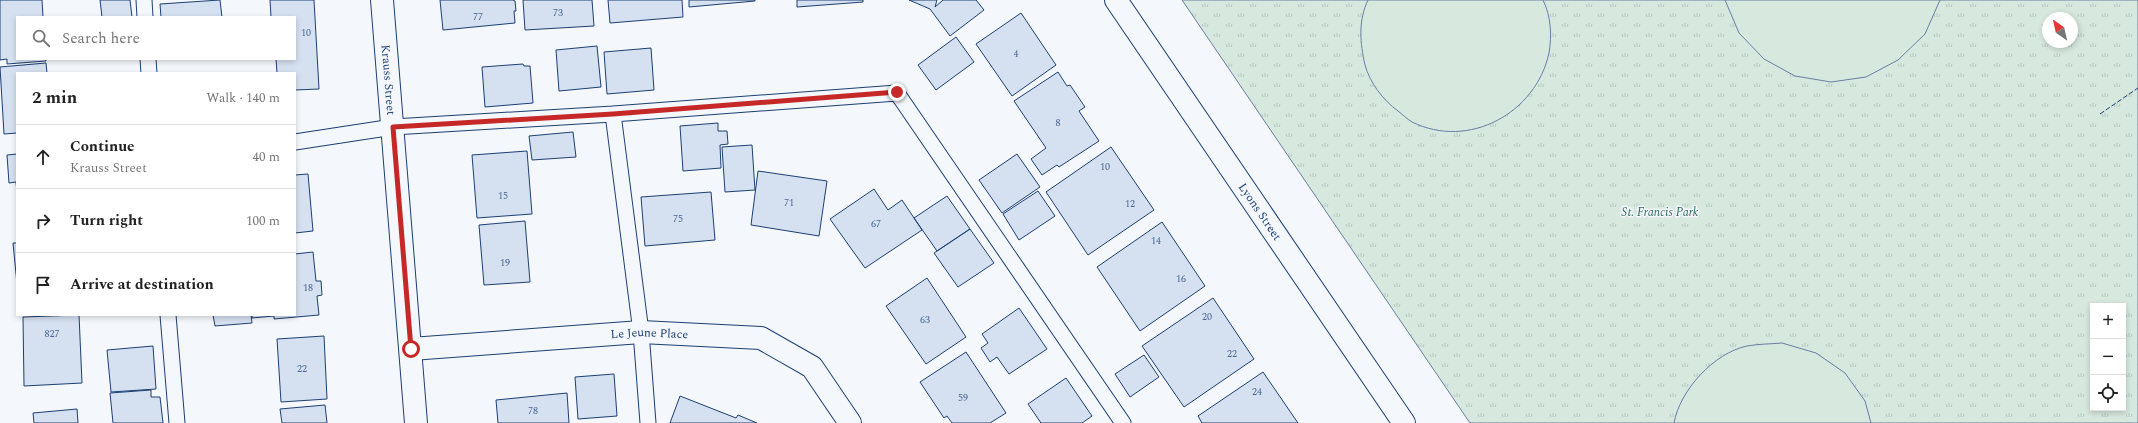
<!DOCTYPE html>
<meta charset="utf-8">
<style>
:root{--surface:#fff;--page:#f6f6f6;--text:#222;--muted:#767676;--line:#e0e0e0}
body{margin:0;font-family:Spectral,serif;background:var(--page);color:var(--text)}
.controls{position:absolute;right:12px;bottom:12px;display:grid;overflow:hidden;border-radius:0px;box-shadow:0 2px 6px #0003}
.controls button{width:36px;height:36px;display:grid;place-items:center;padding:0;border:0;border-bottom:1px solid var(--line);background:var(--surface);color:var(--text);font:20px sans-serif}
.compass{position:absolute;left:2042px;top:12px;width:36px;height:36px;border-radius:50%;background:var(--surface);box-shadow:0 2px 6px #0003;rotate:326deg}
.stop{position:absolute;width:12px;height:12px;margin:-9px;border:3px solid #c62828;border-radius:50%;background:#fff}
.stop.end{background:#c62828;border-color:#fff;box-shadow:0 1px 4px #0008}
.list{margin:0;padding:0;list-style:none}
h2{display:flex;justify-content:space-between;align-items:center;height:52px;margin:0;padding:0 16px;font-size:17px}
h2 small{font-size:13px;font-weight:400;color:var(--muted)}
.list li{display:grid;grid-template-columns:26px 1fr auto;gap:12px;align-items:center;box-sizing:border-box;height:64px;padding:0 16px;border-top:1px solid var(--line)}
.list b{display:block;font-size:15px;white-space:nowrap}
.list p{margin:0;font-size:13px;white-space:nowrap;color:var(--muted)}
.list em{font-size:13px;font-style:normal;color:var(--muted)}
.icon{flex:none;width:22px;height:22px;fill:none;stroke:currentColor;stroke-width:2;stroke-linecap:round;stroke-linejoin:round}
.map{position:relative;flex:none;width:2138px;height:423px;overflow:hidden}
.search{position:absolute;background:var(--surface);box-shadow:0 2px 6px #0003;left:16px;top:16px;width:280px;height:44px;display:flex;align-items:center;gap:10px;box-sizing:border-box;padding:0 14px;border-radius:0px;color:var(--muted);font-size:15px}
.panel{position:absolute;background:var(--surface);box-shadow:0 2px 6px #0003;left:16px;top:72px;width:280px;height:244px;border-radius:0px}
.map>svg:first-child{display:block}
.grass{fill:url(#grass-tufts);stroke:#687fa3;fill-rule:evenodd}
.pitch{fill:#d7e8df;stroke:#687fa3}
.building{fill:#d5e0f0;stroke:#1d3f73}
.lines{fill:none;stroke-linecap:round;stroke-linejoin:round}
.lane-casing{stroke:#1d3f73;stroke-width:17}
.street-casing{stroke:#1d3f73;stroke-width:24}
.lane{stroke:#f4f7fb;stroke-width:15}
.street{stroke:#f4f7fb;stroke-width:22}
.fence{stroke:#1d3f73;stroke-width:1;stroke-dasharray:5 2;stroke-linecap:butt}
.route{stroke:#c62828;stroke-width:5}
.labels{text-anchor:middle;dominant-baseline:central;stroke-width:3;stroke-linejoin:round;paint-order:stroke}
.number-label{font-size:10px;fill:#4b6792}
.street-label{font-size:12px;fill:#1d3f73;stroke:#f4f7fb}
.park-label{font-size:12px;font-style:italic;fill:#2c6c60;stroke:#f4f7fb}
</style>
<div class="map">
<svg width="2138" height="423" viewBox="0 0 2138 423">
<defs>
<pattern id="grass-tufts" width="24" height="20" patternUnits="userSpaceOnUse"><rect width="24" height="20" fill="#d7e8df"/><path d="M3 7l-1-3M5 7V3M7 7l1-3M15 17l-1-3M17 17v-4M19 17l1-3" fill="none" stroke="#b8c8c3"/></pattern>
</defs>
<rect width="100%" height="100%" fill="#f4f7fb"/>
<path class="grass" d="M1182,0h956v423h-668zM2048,18h24v24h-24zM2093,306h30v102h-30z"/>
<path class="pitch" d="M1368,0h175c8,16 9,36 6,53 -13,60 -80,97 -137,69 -5,-3 -10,-8 -14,-11 -15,-11 -28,-28 -33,-46 -5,-22 -7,-44 3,-65z
M1725,0h215l-15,34 -27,26 -32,17 -35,5 -36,-6 -31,-17 -25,-26z
M1782,343l34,10 29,20 20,28 6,22h-197c6,-33 40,-70 73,-77 11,-2 23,-2 35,-3z"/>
<path class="building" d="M0,0h42l1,17h-26v42h29v2l-39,3v-5l-7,1z
M100,0h30l2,17h-30z
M220,0l2,17h-61l-1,-13z
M270,0h44l5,89 -24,1v-17h-18l-1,-14h19v-42h-24z
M440,0h73l2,1 1,10h-2l1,12 -72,7z
M523,0h69l2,26 -69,4z
M608,0h74l1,17 -73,6z
M689,0h66v1l-66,6z
M797,0h66v2l-66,5z
M909,0h28l-2,7 8,-7h33l8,10 -34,26 -20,-27z
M1021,13l35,52 -44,31 -36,-52z
M956,37l18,25 -38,28 -18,-25z
M597,46l4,41 -42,4 -3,-41z
M651,48l3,42 -47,4 -3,-42z
M46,63l1,10h-30v60l-13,1 -4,-67z
M523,64l1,2h6l3,37 -48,4 -3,-40z
M1058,72l9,14 3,-1 15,22 -6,4 20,30 -40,26 -2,-2 -15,10 -11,-16 15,-11 -32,-47z
M718,123v8h9l1,13 -8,1 1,23 -38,3 -3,-45z
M573,132l3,25 -44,3 -3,-24z
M752,145l3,45 -30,2 -3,-45z
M1111,147l43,63 -66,45 -42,-63z
M527,151l5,63 -55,4 -5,-63z
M17,154v39l-1,-11 -7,1 -2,-28z
M1017,154l23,33 -38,26 -23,-33z
M758,171l69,10 -8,55 -68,-11z
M308,174l5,57 -18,2v-58z
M874,189l14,21 14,-10 20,30 -57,38 -35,-49z
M1038,191l17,25 -36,24 -16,-26z
M711,192l4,48 -70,6 -4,-49z
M947,196l23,33 -33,22 -23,-33z
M525,221l5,61 -46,3 -5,-60z
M1162,222l43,64 -65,45 -43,-64z
M970,229l24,34 -36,24 -24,-34z
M13,243h4v41z
M313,252l3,29h5l1,14 -5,1 2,19 -45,4v-3l-22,2v-3h43v-61z
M927,278l39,59 -40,27 -40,-58z
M1213,298l41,61 -70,48 -42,-61z
M1019,308l28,41 -38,25 -12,-17 -7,5 -9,-14 7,-5 -6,-9z
M79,315l3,68 -58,3 -1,-69z
M213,315h38l1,8 -37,3z
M324,336l3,63 -46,3 -4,-63z
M153,346l3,43 -45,3 -4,-42z
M966,352l40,61 -16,10h-38l-5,-7 -3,2 -24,-36z
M1144,355l15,22 -29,20 -15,-23z
M1263,372l35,51h-96l-4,-7z
M614,374l3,42 -39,3 -3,-42z
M1066,378l26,38 -10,7h-41l-13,-19z
M151,390v7h9l3,26h-50l-3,-30z
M567,393l2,30h-71l-2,-23z
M680,396l56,22 2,-3 19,8h-87z
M325,405l2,18h-45l-2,-14z
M77,409l1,14h-44l-1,-10z"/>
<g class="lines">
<g class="lane-casing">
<path id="lane" d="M144,0l1,17
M148,59l1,14
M613,114l28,218 7,91
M295,142l98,-15 220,-13 284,-21 226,330
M168,315l9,108"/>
</g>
<g class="street-casing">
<g id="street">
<path id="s1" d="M382,0l34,423"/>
<path id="s2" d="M1116,0l288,423"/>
<path id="s3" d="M411,349l230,-17 120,6 51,29 38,56"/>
</g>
</g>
<use href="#lane" class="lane"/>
<use href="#street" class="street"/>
<path class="fence" d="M2100,114l38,-26"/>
</g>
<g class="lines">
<path class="route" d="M411,349l-18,-222 220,-13 284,-22"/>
</g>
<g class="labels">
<g class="number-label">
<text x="558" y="13">73</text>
<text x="478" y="17">77</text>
<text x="306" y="33">10</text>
<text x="1016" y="54">4</text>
<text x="1058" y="123">8</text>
<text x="1105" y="167">10</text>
<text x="503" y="196">15</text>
<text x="789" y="203">71</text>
<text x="1130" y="204">12</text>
<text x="678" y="219">75</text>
<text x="876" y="224">67</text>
<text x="1156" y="241">14</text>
<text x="505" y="263">19</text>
<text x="1181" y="279">16</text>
<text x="308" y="288">18</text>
<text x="1207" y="317">20</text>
<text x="925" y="320">63</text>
<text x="52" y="334">827</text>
<text x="1232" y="354">22</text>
<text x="302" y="369">22</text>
<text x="1257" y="392">24</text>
<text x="963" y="398">59</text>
<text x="533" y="411">78</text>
</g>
<g class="street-label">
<text stroke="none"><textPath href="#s1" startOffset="80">Krauss Street</textPath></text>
<text stroke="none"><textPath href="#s2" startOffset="256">Lyons Street</textPath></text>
<text stroke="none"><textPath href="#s3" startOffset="239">Le Jeune Place</textPath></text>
</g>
<g class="park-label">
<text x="1660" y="212">St. Francis Park</text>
</g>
</g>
</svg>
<div class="controls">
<button>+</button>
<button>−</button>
<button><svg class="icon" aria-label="locate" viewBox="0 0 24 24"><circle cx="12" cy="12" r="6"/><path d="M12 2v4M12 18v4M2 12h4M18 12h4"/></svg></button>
</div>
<svg class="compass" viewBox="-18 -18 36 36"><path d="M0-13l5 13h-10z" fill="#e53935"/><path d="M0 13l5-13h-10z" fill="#767676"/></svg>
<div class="stop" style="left:411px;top:349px"></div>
<div class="stop end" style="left:897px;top:92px"></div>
<div class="search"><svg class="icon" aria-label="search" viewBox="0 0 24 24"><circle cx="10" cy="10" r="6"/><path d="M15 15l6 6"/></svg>Search here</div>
<section class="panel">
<h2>2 min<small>Walk · 140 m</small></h2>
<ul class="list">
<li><svg class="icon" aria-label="ahead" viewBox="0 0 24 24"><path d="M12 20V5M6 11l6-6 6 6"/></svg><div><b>Continue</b><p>Krauss Street</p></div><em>40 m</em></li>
<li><svg class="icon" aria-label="right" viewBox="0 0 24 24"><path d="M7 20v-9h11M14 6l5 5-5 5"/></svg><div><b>Turn right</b></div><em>100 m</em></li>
<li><svg class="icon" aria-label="arrive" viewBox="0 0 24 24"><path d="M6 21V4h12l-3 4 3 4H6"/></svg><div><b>Arrive at destination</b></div></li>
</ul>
</section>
</div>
